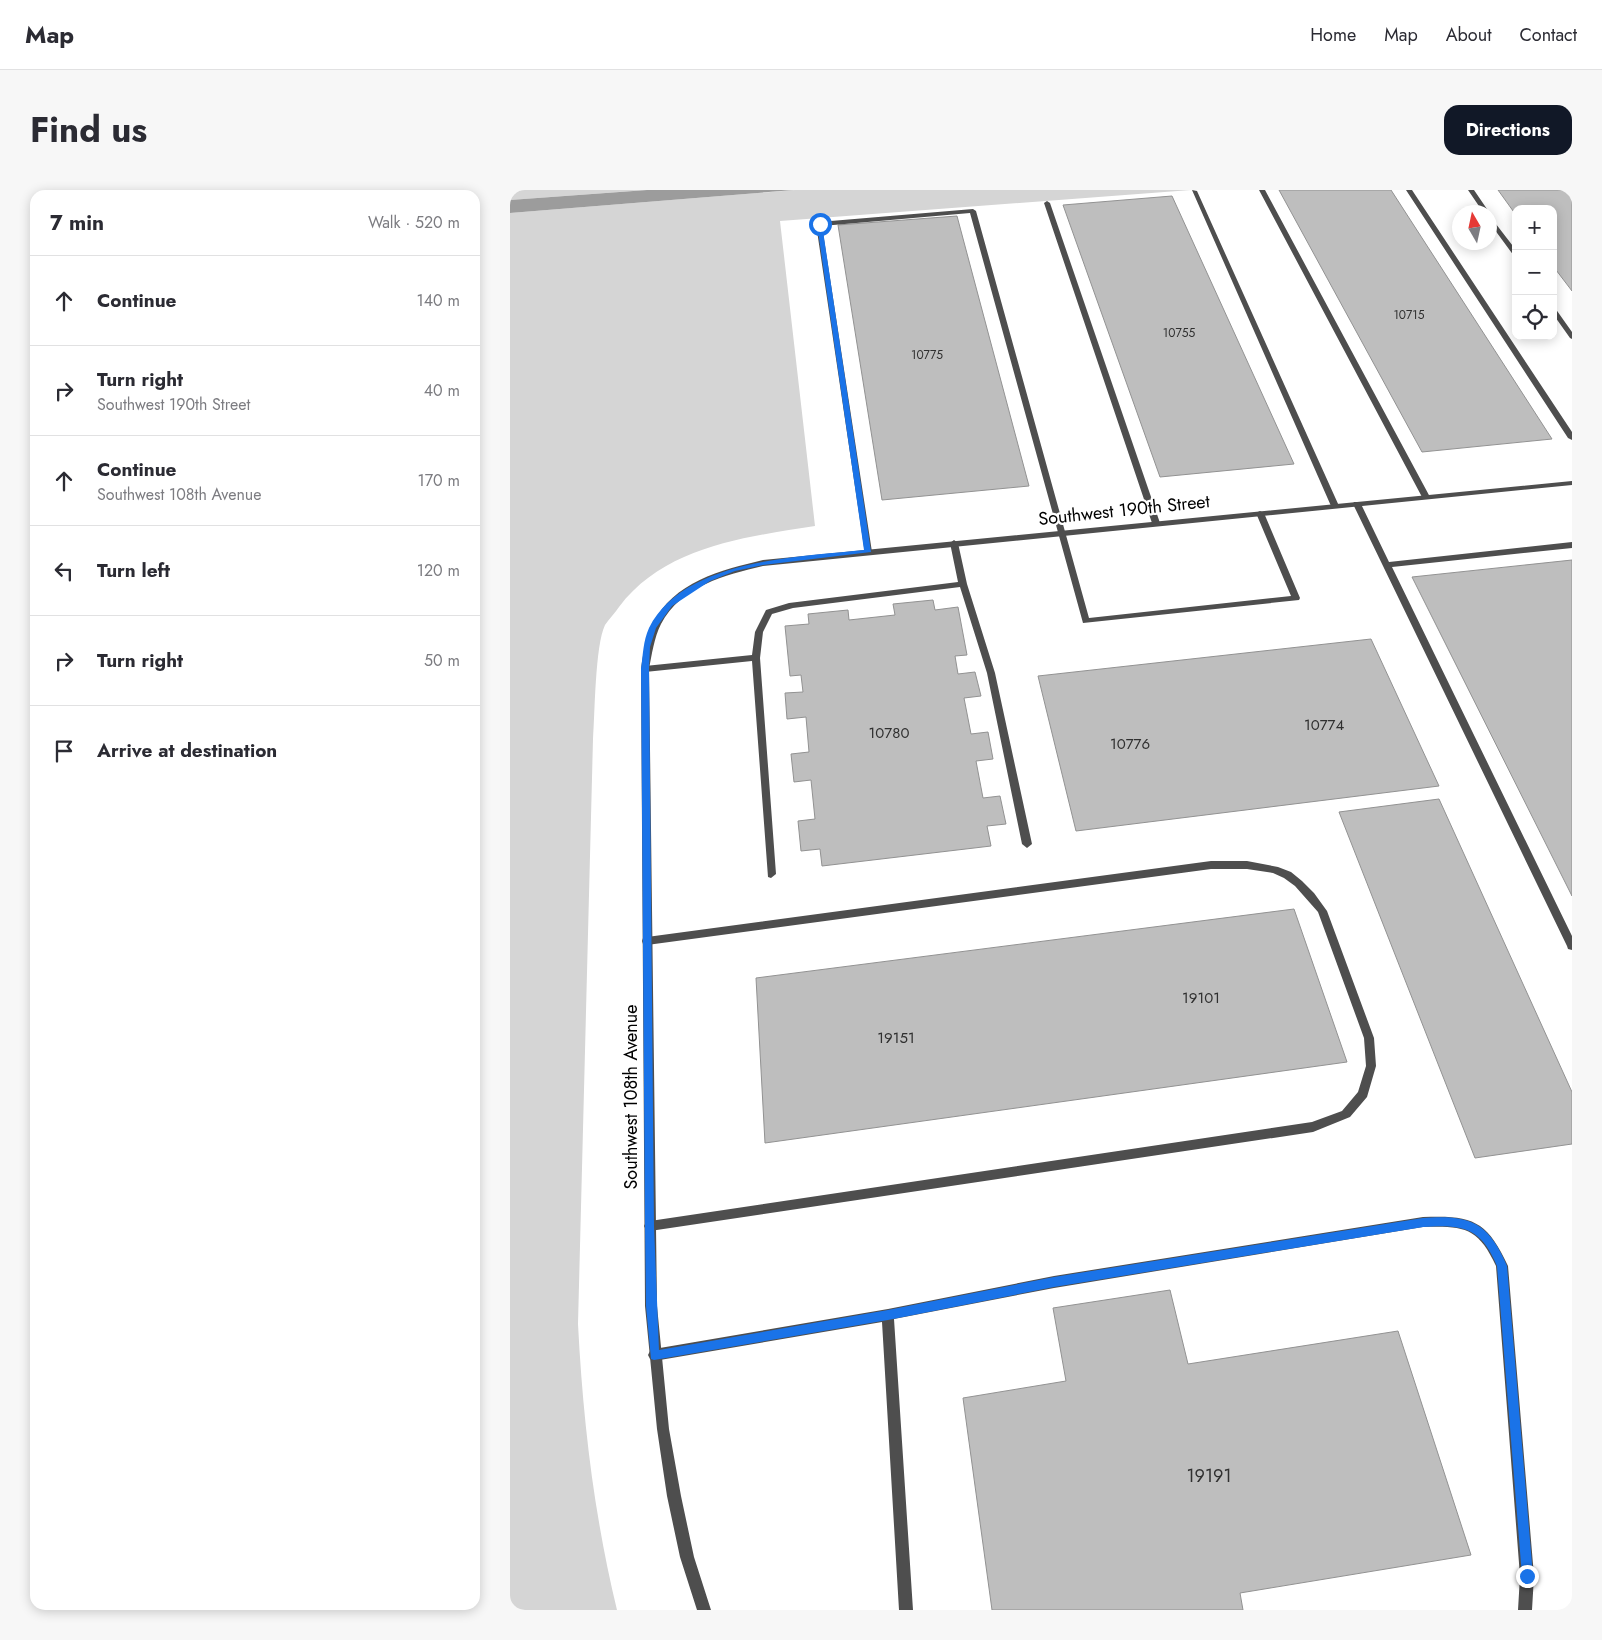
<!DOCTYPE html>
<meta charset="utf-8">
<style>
:root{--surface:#fff;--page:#f7f7f7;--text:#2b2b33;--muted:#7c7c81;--line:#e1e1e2;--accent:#111827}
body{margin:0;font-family:Jost,sans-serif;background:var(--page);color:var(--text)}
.controls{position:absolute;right:15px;top:15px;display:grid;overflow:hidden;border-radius:10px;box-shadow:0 2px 12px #0003}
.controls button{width:45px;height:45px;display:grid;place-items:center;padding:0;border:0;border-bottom:1px solid var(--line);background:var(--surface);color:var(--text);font:25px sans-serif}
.compass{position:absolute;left:942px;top:15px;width:45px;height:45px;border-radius:50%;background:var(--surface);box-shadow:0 2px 12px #0003;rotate:351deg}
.stop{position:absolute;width:15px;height:15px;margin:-11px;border:4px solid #1a73e8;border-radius:50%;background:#fff}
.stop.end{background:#1a73e8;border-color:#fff;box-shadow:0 1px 5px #0008}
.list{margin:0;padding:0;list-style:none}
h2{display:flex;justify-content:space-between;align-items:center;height:65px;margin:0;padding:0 20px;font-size:21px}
h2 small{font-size:16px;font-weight:400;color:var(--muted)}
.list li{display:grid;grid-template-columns:32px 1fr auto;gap:15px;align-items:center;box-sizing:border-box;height:90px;padding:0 20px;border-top:1px solid var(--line)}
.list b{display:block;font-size:19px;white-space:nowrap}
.list p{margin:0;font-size:16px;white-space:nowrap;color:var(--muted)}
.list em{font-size:16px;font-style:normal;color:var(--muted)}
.icon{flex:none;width:28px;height:28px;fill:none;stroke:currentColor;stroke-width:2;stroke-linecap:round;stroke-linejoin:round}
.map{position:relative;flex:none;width:1062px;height:1420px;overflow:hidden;border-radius:15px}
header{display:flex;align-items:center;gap:30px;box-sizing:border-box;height:70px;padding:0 25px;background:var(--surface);border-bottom:1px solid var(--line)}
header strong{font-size:24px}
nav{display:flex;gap:28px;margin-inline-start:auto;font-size:18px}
.intro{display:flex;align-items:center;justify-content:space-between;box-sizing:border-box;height:120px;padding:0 30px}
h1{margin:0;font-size:35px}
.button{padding:12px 22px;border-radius:15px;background:var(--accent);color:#fff;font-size:18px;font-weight:700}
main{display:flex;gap:30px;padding:0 30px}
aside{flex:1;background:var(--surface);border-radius:15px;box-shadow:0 2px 12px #0003}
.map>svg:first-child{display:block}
.green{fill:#d5d5d5}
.water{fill:#9c9c9c}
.building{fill:#bebebe;stroke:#929292}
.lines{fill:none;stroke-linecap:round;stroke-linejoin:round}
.service{fill:#4e4e4e;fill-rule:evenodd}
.minor{fill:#4e4e4e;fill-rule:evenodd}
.route{fill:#1a73e8}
.labels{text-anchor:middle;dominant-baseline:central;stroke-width:4.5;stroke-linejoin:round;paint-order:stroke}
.far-number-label{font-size:12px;fill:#303030}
.number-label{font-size:15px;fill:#303030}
.street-label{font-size:18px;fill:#000;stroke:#fff}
.near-number-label{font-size:18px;fill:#303030}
</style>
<header>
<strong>Map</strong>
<nav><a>Home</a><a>Map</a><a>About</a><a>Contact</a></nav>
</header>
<div class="intro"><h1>Find us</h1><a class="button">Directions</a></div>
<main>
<aside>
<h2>7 min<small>Walk · 520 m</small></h2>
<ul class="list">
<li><svg class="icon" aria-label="ahead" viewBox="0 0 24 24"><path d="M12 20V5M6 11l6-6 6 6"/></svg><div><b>Continue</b></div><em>140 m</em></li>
<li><svg class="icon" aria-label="right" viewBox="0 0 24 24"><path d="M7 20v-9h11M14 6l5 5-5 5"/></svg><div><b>Turn right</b><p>Southwest 190th Street</p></div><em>40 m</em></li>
<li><svg class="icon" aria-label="ahead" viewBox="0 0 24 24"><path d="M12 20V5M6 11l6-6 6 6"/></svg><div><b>Continue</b><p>Southwest 108th Avenue</p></div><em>170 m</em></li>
<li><svg class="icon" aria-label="left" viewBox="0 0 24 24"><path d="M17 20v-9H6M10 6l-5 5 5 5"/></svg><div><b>Turn left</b></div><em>120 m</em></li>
<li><svg class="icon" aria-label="right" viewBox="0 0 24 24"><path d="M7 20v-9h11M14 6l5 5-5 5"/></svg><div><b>Turn right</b></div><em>50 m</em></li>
<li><svg class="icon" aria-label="arrive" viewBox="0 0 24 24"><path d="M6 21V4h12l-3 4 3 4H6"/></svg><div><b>Arrive at destination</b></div></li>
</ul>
</aside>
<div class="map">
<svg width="1062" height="1420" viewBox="0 0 1062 1420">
<rect width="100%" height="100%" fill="#fff"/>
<path class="green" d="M0,0h136l-136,10z
M285,0h396l-411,31 35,305c-69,11 -150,20 -196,81 -4,6 -10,12 -14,18 -10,21 -10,88 -12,114l-15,585c5,97 16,191 39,286h-107v-1397z"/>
<path class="water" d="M137,0h147l-284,23v-13z"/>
<path class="building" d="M769,0h112l161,249 -130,13z
M988,0h67l7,9v92l-19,-25v-57h-37v6z
M662,6l122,268 -134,13 -97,-272z
M447,26l72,270 -147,14 -44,-275z
M1062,370v336l-160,-319z
M423,410l2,10 23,-3 9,48 -12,1 3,18 17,-2 6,24 -17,2 7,36 17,-2 5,27 -17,2 7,37 17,-2 6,28 -19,2 4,20 -169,20 -2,-17 -19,2 -3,-30 17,-2 -4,-39 -17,2 -3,-28 18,-2 -3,-35 -19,2 -2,-26 18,-1 -2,-17 -11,1 -5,-50 24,-2 -1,-10 40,-4 1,10 46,-5 -2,-11z
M861,449l68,147 -363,45 -38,-155z
M929,609l133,293v52l-97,14 -136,-346z
M784,719l53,153 -582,81 -9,-165z
M660,1100l18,74 210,-33 73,224 -231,38 3,17h-251l-29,-212 103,-17 -13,-73z"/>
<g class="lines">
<path class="service" d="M682,0l5,1 142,315 -1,2h-3l-4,-2z
M749,0h6l165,307 -1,2h-3l-4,-2z
M896,0h6l160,242v8l-4,-2z
M958,0h6l15,22h-6z
M537,11l3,2 110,320 -1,2h-3l-4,-2 -108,-320z
M463,19l3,2 113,407 202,-22 -35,-83 4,-2 4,2 36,85 -1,2 -216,23 -113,-410 -148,13 50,326 -4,3 -3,-1 -49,-330 3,-2z
M979,25l27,35v7l-2,-1 -25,-34z
M1043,117l2,1 17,24v7l-2,-1 -17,-24z
M844,312h3l4,2 28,58 183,-20v6l-180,19 180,369v14l-4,-1 -1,-3 -214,-442z
M444,350l4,3 9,41 28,89 37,171 -5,4 -5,-4 -35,-171 -27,-86 -167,21 -21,6 -9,18 -3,26 16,216 -5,4 -3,-1 -16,-216 -107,11 -4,-3 4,-3 107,-11 3,-23 11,-22 23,-7 169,-21 -8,-39z
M701,671h36l31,6 13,5 11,9 12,12 13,18 47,127 2,28 -9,31 -17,20 -37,15 -663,99 -4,-1 -2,-4 2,-4 4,-1 662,-99 30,-11 16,-19 8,-26 -2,-28 -46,-126 -23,-26 -11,-8 -11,-5 -26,-4h-36l-564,76 -4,-1 -1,-3 1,-3 4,-1z
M913,1027c49,-2 64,3 85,49l26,310 -2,34h-14l2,-34 -24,-310c-18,-39 -32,-40 -73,-39l-369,61 -160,31 19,291h-14l-17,-288 -228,39 -4,-2 -2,-4 2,-4 4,-2 234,-40 166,-33z"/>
<path class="minor" d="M1062,291v4l-809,81c-38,9 -82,20 -102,58 -7,14 -9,30 -12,45l8,637 12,123 12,67 13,61 17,53h-14l-17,-53 -13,-61 -10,-67 -12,-123 -4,-637c2,-15 5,-31 12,-45 20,-42 68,-54 110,-64z"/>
</g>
<path class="route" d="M310,32l2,2 49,328 -108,13 -28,6 -25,10 -38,25 -16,22 -6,19 -1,22 5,557 5,124 229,-40 166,-33 369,-59c46,-3 65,3 84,48l26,310 -2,4h-8l-1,-4 -25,-310c-16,-39 -35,-42 -74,-39l-369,60 -166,33 -234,40 -3,-1 -5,-53 -1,-80 -4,-557c2,-14 2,-28 8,-41 34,-69 150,-71 215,-78l-47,-326z"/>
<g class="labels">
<g class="far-number-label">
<text x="899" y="125">10715</text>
<text x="669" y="143">10755</text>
<text x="417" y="165">10775</text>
</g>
<g class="number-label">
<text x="814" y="535">10774</text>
<text x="379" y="543">10780</text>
<text x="620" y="554">10776</text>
<text x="691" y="808">19101</text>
<text x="386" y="848">19151</text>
</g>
<g class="street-label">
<text transform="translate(614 320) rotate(-6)">Southwest 190th Street</text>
<text transform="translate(121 907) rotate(-90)">Southwest 108th Avenue</text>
</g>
<g class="near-number-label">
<text x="699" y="1286">19191</text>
</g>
</g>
</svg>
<div class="controls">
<button>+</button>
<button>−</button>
<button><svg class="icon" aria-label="locate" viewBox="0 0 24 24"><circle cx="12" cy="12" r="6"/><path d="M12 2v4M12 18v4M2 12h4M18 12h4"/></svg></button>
</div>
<svg class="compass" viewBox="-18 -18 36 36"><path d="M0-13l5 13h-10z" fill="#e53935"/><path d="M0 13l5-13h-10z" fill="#7c7c81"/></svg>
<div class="stop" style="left:310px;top:34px"></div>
<div class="stop end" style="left:1017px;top:1386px"></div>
</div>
</main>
